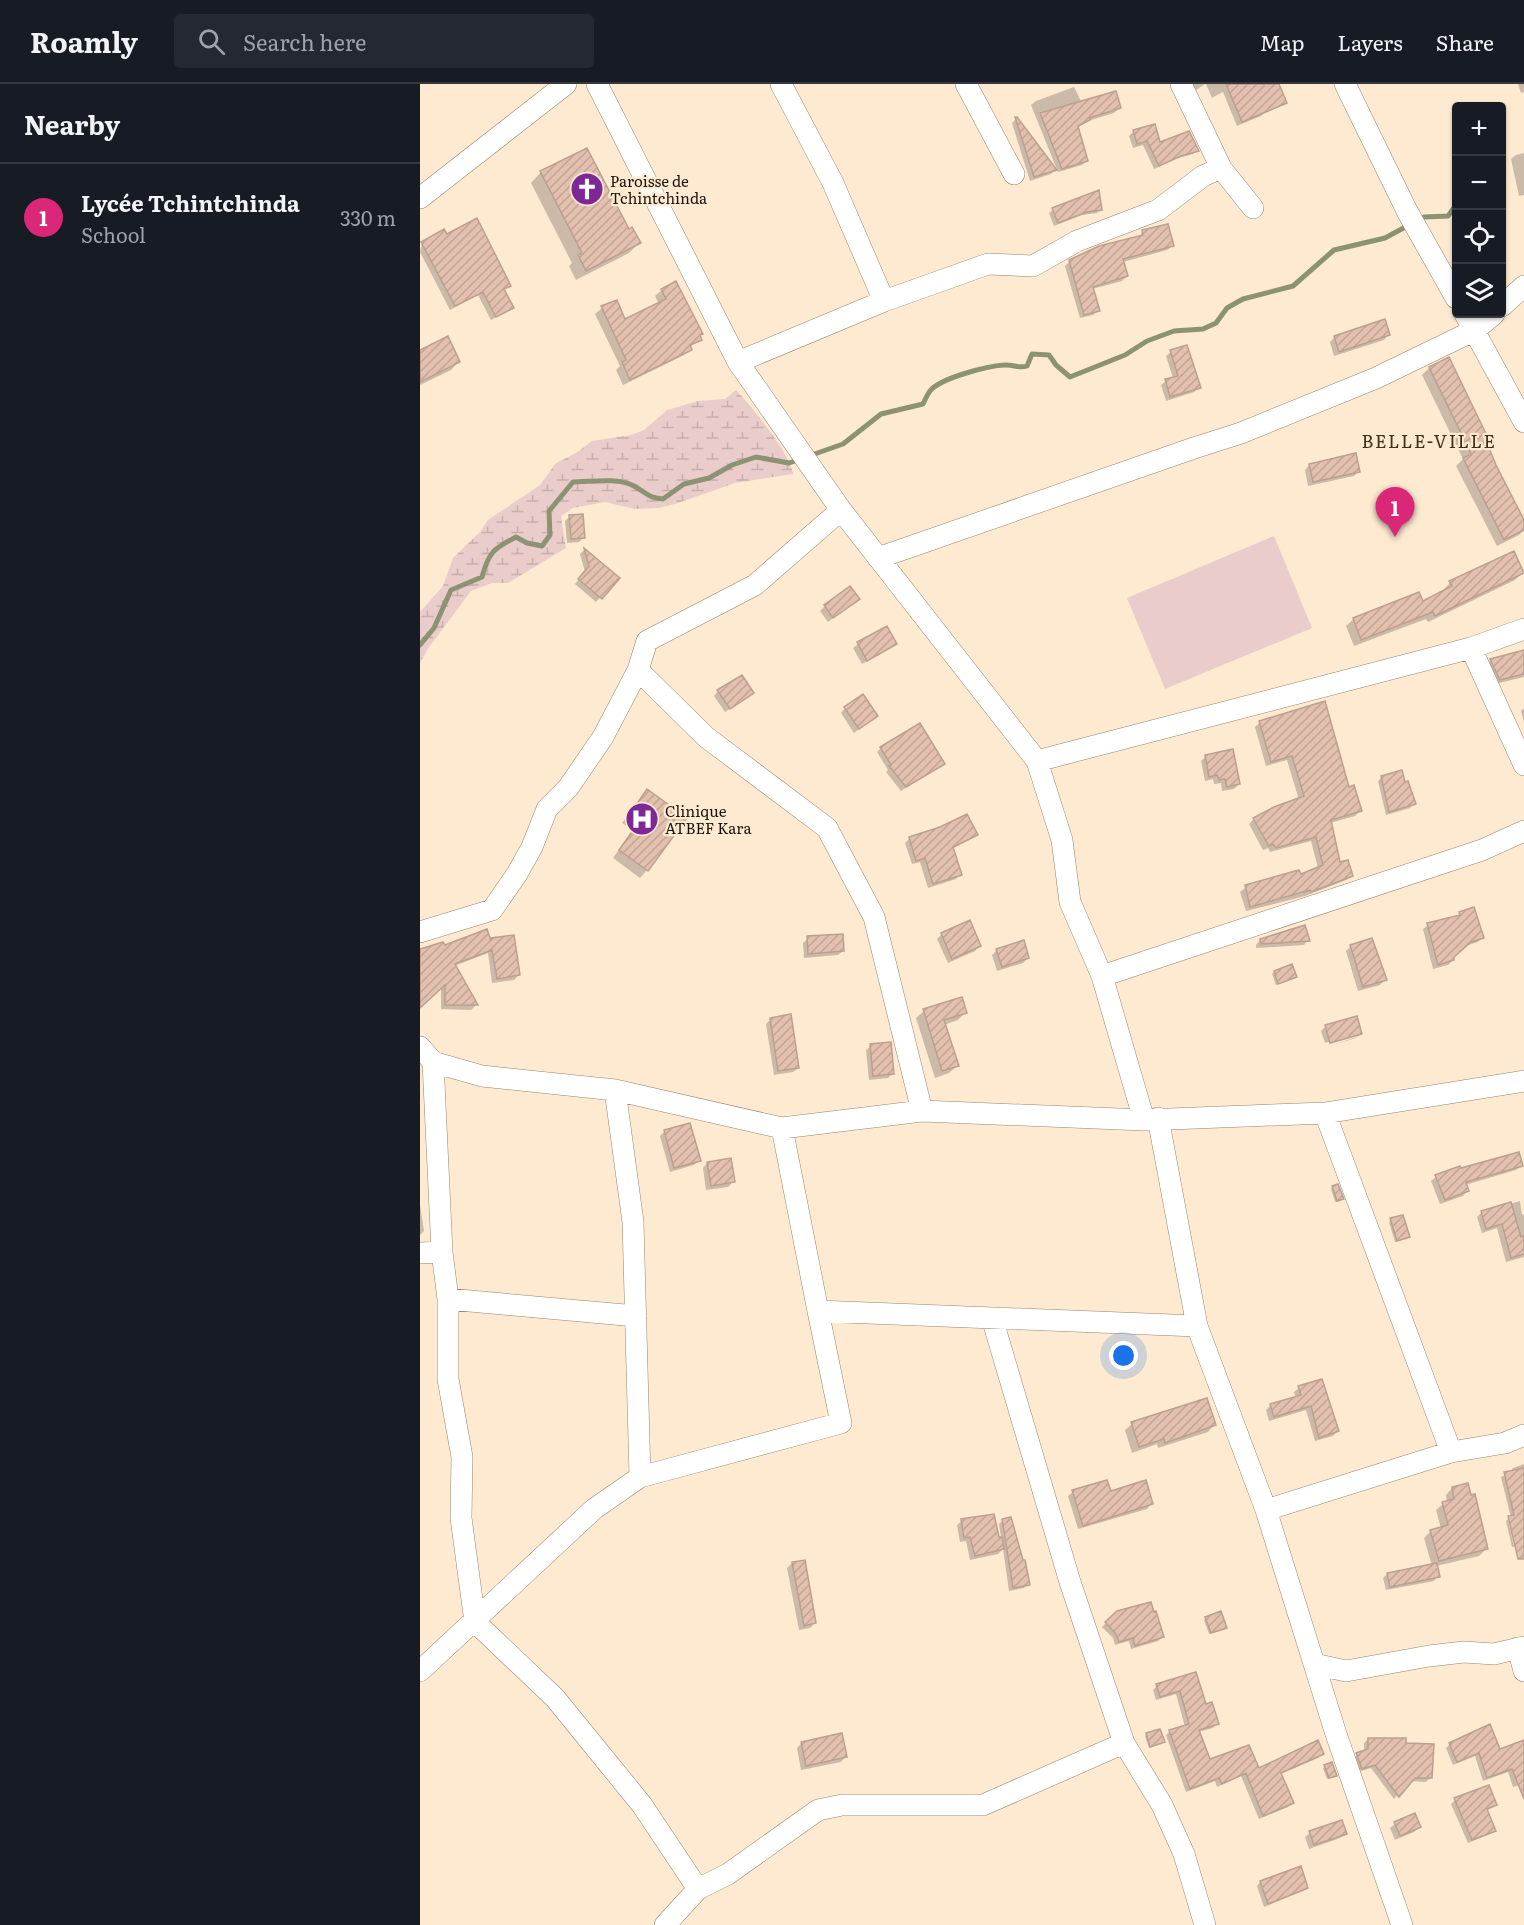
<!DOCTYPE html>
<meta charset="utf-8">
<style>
:root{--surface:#171b24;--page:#242831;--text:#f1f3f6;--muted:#9ea1a6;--line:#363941;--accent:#db2777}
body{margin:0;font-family:Literata,serif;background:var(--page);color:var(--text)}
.controls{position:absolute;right:18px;top:18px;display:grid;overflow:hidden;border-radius:6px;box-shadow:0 2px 4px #0004}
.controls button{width:54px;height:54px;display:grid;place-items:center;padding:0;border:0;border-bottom:2px solid var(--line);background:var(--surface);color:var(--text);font:30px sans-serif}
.you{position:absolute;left:704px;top:1272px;width:21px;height:21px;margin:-15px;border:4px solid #fff;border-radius:50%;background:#1a73e8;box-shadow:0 0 0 9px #1a73e833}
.badge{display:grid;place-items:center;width:39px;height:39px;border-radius:50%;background:var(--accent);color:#fff;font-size:20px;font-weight:700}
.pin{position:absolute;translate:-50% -50px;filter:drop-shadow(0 2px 3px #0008)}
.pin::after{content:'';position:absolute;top:32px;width:21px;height:18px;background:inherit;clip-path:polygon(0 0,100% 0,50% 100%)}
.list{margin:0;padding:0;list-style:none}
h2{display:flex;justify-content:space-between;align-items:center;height:78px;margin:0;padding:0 24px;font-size:26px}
h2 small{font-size:20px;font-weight:400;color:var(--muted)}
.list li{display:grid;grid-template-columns:39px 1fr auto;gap:18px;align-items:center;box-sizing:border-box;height:108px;padding:0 24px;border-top:2px solid var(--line)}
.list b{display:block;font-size:22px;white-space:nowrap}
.list p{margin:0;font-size:20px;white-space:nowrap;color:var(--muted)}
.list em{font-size:20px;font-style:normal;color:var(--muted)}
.icon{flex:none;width:33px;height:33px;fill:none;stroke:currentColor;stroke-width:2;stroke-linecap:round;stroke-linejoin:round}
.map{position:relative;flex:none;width:1104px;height:1841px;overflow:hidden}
header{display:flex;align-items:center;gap:36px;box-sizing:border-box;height:84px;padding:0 30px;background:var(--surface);border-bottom:2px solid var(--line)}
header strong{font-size:28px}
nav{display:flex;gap:33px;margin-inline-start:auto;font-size:21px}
.search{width:420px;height:54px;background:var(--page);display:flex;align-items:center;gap:15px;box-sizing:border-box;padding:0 21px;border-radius:6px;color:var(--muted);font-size:22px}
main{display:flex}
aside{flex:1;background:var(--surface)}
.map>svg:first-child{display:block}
.wetland{fill:url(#wetland-marsh)}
.park{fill:#eacdca}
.shadow{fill:#0003}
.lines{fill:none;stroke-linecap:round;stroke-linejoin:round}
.stream{stroke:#8c9373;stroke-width:5}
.building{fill:url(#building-hatch);stroke:#bba091;stroke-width:1.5}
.minor-casing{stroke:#97856f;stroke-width:22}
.minor{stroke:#fff;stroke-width:21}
.labels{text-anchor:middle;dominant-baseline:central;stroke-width:4.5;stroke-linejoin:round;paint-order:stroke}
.poi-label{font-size:15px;fill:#1c150d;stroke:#fee9d1;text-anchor:start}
.quarter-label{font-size:18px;letter-spacing:1.5px;fill:#40301c;stroke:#fee9d1}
</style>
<header>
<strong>Roamly</strong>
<div class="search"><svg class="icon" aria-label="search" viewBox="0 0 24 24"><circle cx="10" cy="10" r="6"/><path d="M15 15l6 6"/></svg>Search here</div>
<nav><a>Map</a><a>Layers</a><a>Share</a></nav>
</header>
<main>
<aside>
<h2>Nearby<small></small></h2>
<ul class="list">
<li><span class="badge">1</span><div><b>Lycée Tchintchinda</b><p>School</p></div><em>330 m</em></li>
</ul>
</aside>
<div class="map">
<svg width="1104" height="1841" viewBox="0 0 1104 1841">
<defs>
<pattern id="wetland-marsh" width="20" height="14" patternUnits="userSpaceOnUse" patternTransform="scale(1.5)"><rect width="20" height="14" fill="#eacdca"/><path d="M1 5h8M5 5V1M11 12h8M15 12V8" fill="none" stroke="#c8afac"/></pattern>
<pattern id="building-hatch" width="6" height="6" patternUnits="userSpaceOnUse" patternTransform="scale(1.5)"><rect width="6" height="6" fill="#e3c0ae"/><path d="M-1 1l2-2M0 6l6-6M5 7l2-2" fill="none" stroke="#c2a494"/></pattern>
</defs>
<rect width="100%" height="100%" fill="#fee9d1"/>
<path class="wetland" d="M316,306c14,14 56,66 57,84l-58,9 -57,20 -19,5 -24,1 -30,-7 -32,6 -12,8 5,32 -58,35h-16l-21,8 -42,56 -9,16v-51l23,-26 10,-28 27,-26 8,-12 52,-35 16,-22 20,-10 16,-12 39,-6 13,-5 23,-20 31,-9 27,-2z"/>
<path class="park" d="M854,452l38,92 -147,61 -38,-91z"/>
<path class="shadow" d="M768,0h17l-12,8z
M786,0h45l15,27 -5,5 -24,10 -14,-34 -11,6z
M1098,0h6v8l-3,1z
M654,3l8,16 37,5 -5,5 -26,8 -11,7 10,32 -5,5 -24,7 -27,-67 5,-4z
M596,35l39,51 -4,4 -21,7 -18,-58z
M734,42l5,18 38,6 -4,4 -18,5 -21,10 -11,-24 -10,3 -4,-12 4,-4z
M1104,69v42l-5,1 -8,-37 5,-4z
M121,88l98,71 -10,10 -53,27 -7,-14 3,-3 -41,-80z
M681,125l-4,4 -15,2 -28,11 -5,-13 4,-3z
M723,147l29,15 -5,4 -44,12 4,14 -5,5 -30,8 6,21 -5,5 -13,3 -15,-52 5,-5 68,-23z
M2,159l87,43 -6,5 9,17 -21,12 -13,-25 -28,15 -30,-58z
M242,206l38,49 -10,8 1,2 -7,6 -61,30 -7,-15 4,-4 -25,-52 7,-6 14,-6 9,19 34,-17 -4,-8z
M968,251l-4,5 -50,16 -4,-14 5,-5z
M0,268l38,10 -7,8 -31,15z
M751,268l28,35 -5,5 -28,9 -5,-16 5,-4 7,-3 -7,-22z
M1029,275l36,83 39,82v6l-5,5 -22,11 -41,-80 7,-7 -41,-84 7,-7z
M889,381l50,6 -5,5 -46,10 -3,-16z
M150,432l14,21 -5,5 -12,1 -2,-22z
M164,466l34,28 -22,24 -21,-18 10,-12 -5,-18z
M1102,489l-7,7 -87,42 -2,-3 -72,27 -8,-20 8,-7 68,-16 22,-11 -1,-2 7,-7z
M433,520l-25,18 -8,-11 5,-5z
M467,544l8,16 -4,4 -29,16 -9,-16 5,-4z
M1104,568v25l-29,7 -9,-19 5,-5z
M298,607l34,2 -27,19 -11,-16z
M425,624l31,8 -22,17 -13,-20z
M1104,624v14l-3,-11z
M840,638l88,66 12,23 -5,5 -25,7 9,41 12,11 -5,5 -41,16 -59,15 -6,-19 6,-5 54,-11 18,-8 -7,-27 -41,11 -2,-4 -5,2 -14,-26 5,-5 45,-19 -12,-40 -21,6 -11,-39z
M461,664l57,19 -37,24 -15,-19 2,-2 -11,-18z
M785,673l34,27 -5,5 -12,2 -1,-8 -7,1 -1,-5 -8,2 -4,-20z
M962,693l22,7 10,20 -4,4 -24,7 -8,-34z
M227,707v79l-7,8 -27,-20 20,-28 -11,-7z
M556,751l-5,4 -19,10 8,25 -4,5 -28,9 -8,-26 -8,2 -7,-21 5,-5z
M1040,830l22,24 -4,4 -13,4 -13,11 1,3 -5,5 -15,4 -10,-40 5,-4 28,-7z
M522,850l37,12 -4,5 -27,12 -11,-24z
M388,854l35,13 -5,4 -34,3 -1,-15z
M71,856l28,35 -5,5 -22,3 -4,-30 -34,13 22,39 -5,5 -30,-1v-22l-21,19v-56z
M840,856h48l-4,5 -48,3v-3z
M931,862l34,34 -5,5 -22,6 -12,-40z
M577,866l31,8 -5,5 -26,8 -5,-16z
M854,888l21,5 -19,8 -4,-11z
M504,927l41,2 -7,7 -14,5 13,41 -8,7 -14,5 -19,-60z
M351,935l27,49 -5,4 -19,3 -8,-51z
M906,942l35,7 -5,5 -30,9 31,-10v-3l-32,9 -4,-12z
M451,962l21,28 -4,4 -19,2 -3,-30z
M245,1047l34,29 -5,5 -24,7 -10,-36z
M287,1079l26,19 -5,5 -22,3 -3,-22z
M1101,1082l-5,4 -51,15 2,6 -4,5 -23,8 -9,-23 5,-4 24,-7z
M913,1103l9,12 -2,2 -5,1 -4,-13z
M1100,1117l2,14 2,-1v43l-18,5 -9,-34 -15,5 -5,-16 5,-5z
M0,1121l4,26 -4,4z
M971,1136l17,17 -2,2 -11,3 -6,-20z
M879,1304l39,43 -5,5 -18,5 -9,-31 -37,11 -3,-11 5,-5 25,-7 -2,-6z
M712,1340l82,1 -6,7 -50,16 -1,-4 -25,9 -7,-23z
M1104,1380v80l-13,-26 -10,-41 9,-5 3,-4z
M1032,1404l34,61 -7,7 -43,10 2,10 -4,5 -48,9 -3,-12 4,-4 45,-8 -8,-28 7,-7 10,-3 -5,-18 7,-6 4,-1 -1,-8z
M653,1408l78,12 -4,5 -69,20 -10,-33z
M1088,1435l6,28h-2l-6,-26z
M583,1436l25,64 -4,4 -15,3 -6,-42 -5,5 -28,6 -4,-19 -6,1 -3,-17 5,-4 35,18 4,-1 -2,-14z
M383,1478l12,61 -5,5 -11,2 -12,-62 5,-5z
M697,1528l45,25 -4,4 -27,8 -2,-8 -14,4 -2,-7 -11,-11z
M786,1534l19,9 -16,7 -5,-14z
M775,1590l10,32 12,17 -4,5 -15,4 11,29 49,9 65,-16 -5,4 -38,16 12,28 -4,5 -29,12 -18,-43 -24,11 -2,-6 -29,11 -20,-57 4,-4 15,-4 -9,-33 -20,6 -3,-10 4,-4z
M727,1650l16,8 -14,6 -4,-12z
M948,1655l36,5 26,34 -4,4 -16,-1 -16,18 -23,-31 -13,4 -5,-14 11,-6v-9z
M1104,1658v51l-4,-8 -7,2 -5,-15 -25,9 -8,-25 -22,9 -7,-17 4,-4 49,7z
M382,1659l43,14 -4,5 -40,8 -4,-22z
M905,1683l10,8 -2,2 -6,2 -4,-11z
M1035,1716l40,2 2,2 -11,7 8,19 -4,4 -22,9 -17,-39z
M975,1740l24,3 -5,5 -19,8 -5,-12z
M890,1749h35l-5,5 -31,11 -4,-12z
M840,1798l46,6 -3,3 -39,16 -7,-21z"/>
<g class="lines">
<path class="stream" d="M996,136l8,-3 24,-1 8,-11
M389,372l34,-12 38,-30 42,-10c2,-4 4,-9 7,-13 10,-13 58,-25 74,-26 9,-1 15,4 23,1l5,-12 17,1 7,10 14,12 55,-22 22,-14 27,-10 29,-2 13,-6 11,-15 16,-9 50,-13 41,-36 51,-12 24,-13
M0,561l14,-17 17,-38 31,-13c7,-25 11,-28 34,-40l11,6 15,3 8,-11 -1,-24 24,-29c18,0 44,-5 61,4 13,7 12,11 29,13l21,-15 25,-6 23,-13 24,-8 33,6 12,-4"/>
</g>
<path class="building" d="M806,0h53l8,19 -45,19z
M696,7l5,17 -32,10 1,2 -12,6 10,35 -26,8 -22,-56z
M595,33h2l40,53 -23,7z
M735,40l5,18 29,-11 10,20 -18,5 -22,10 -12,-25 -10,3 -4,-14z
M167,64l42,81 3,-2 9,16 -55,28 -8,-16 4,-2 -42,-82z
M679,106l3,20 -15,2 -29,11 -6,-15z
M57,134l34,68 -7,3 10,19 -18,9 -13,-25 -28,14 -34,-64 23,-13 3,5z
M748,140l6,22 -51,13 5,17 -35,11 7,24 -16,4 -15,-55 30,-14 44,-11 -1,-5z
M256,197l27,53 -3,1 2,5 -12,5 2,5 -62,30 -8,-18 4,-2 -25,-54 16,-6 8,19 41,-20 -5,-10z
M965,235l5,16 -51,17 -5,-16z
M28,252l12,26 -40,20v-32z
M767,261l14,43 -31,9 -5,-18 13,-3 -8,-26z
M1029,273l40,83 -3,1 10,24 28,55v10l-20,10 -41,-82 8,-4 -42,-87z
M936,369l4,19 -47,10 -4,-18z
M163,430l2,24 -14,1 -2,-24z
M164,464l36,30 -18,21 -24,-20 11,-13z
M1094,467l10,22 -89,43 -2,-4 -72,28 -8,-22 66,-26 4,9 29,-15 -3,-5z
M430,502l10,13 -27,19 -9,-13z
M467,542l10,18 -30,17 -10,-19z
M1104,566v24l-24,6 -10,-21z
M322,591l12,18 -24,16 -13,-19z
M443,610l15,22 -19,13 -15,-22z
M905,617l24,86 5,-2 8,26 -31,9 9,42 8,-2 5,16 -42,16 -1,-2 -60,17 -5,-22 54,-15 2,4 22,-9 -7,-28 -40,11 -3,-4 -4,2 -16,-28 21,-11 30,-11 -12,-40 -21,6 -12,-41z
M500,639l25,41 -39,23 -17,-21 2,-1 -11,-18z
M813,665l7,35 -13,3 -2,-8 -6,1 -2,-5 -8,2 -4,-22z
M982,686l3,12 3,-1 8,23 -27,8 -8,-36z
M227,705l40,29 -39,53 -29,-21 20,-28 -10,-7z
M547,730l11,21 -25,12 9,28 -29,9 -8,-26 -9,3 -7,-24 31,-10z
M1054,823l10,31 -13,4 -17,15v3l-16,5 -11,-42 33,-8 -1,-3z
M550,836l11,26 -29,13 -11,-26z
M885,841l5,16 -49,3 -1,-5z
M67,845l4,12v-3l23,-3 6,40 -23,4 -5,-29 -37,14 23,41h-33v-20l-25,23v-59l23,-7 2,3z
M423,850l1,17 -36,3 -1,-18z
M952,854l15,42 -24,7 -13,-42z
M604,856l5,18 -27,9 -6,-18z
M872,880l5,13 -19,7 -4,-13z
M542,913l5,16 -23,7 15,46 -17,5 -19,-62z
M371,930l8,54 -21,3 -8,-53z
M937,932l5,18 -32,9 -5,-18z
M471,958l3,32 -21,2 -3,-32z
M270,1039l11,38 -27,7 -10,-38z
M1099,1068l4,14 -57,16 3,9 -24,9 -10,-25 25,-9 1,2z
M311,1074l4,24 -24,4 -4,-24z
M918,1100l6,15 -7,2 -5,-15z
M1091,1118l10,35 3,-1v18l-13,4 -9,-34 -16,5 -5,-18z
M983,1131l7,22 -13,4 -7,-23z
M902,1295l17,52 -20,7 -8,-32 -37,11 -4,-13 31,-9 -3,-9z
M787,1314l9,27 -51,18 -1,-4 -25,8 -8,-25z
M1104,1384v91h-6l-10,-43 6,-1 -10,-43z
M687,1396l4,11 35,-11 7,24 -70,22 -11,-36z
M1048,1399l3,12 4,-1 13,55 -49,12 -9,-31 18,-5 -6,-23 12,-3 -2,-12z
M574,1430l5,23h3l2,12 -29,7 -5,-19 -6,1 -3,-19z
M591,1433l12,43h2l5,25 -17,3 -11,-69z
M385,1476l11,63 -12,3 -12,-64z
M1017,1479l3,14 -50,10 -3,-14z
M731,1518l3,10 2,-1 8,26 -29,9 -2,-8 -14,4 -3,-8 -11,-12 12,-11z
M801,1527l6,17 -16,5 -6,-16z
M776,1588l10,32 6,-2 7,22 -20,6 11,29 39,-14 10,23 59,-28 6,14 -43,19 13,30 -31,13 -17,-43 -24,11 -3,-6 -29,11 -21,-59 20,-6 -9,-33 -20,6 -4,-13z
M1070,1640l10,25 24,-9v59l-12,-30 -25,9 -8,-25 -22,9 -8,-19z
M740,1645l5,13 -15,5 -4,-14z
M422,1649l5,24 -41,9 -5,-24z
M948,1654h38v5l28,1 -2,34h-17l-16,19 -24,-32 -13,4 -6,-16 12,-4z
M912,1678l5,14 -8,2 -5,-13z
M1069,1701l8,20 -10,4 9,22 -24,9 -18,-42z
M995,1729l6,14 -21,9 -6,-14z
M922,1736l5,14 -33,11 -5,-14z
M881,1782l7,22 -40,16 -8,-23z"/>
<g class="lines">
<g class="minor-casing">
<path id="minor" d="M177,0l141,278 103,148 196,251 434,-113 53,-19
M361,0l52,99 51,118
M546,0l48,90
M761,0l40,84 32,40
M925,0l62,127 49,87
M0,114l146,-114
M1082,222l22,-20
M1045,230l59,108
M318,278l146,-61 104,-37 45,2 44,-25 81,-31 45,-34 18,-8
M421,426l-86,75 -108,56 -9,29 68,67 121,91 47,89 48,194
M458,474l316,-110 47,-15 135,-55 99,-48 19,-16
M1051,564l53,117
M617,677l25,79 8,62 32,74 42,144
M0,848l72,-22 25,-36 15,-27 15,-38 21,-21 35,-51 35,-67
M682,892l380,-126 42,-19
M0,963l13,15 49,14 133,14 167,38 140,-17 222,9 181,-7 199,-32
M13,978l9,190 6,47v80l14,78 -1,61 14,104 80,76 87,107 56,84
M905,1029l126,339
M738,1034l39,208 69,184 70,224 66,191
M362,1044l36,183 379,15
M0,1169l22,-1
M28,1215l188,17
M572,1234l78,264 54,161 38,62 22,49 21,71
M220,1393l201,-54 -23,-112
M846,1426l185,-58 54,-9 19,-8
M1098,1564l6,23
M894,1580l32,7 83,-15 35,-4 30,2 30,-7
M0,1587l174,-162 46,-32 -7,-255 -18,-132
M245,1841l33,-36 30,-15 90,-64 24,-5h141l141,-62"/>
</g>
<use href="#minor" class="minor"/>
</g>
<defs>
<g id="church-disc" transform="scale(1.725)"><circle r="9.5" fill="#7e2896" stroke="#fee9d1"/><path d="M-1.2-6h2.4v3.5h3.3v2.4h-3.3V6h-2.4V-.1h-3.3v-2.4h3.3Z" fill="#fff"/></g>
<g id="hospital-disc" transform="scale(1.725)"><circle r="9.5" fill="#7e2896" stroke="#fee9d1"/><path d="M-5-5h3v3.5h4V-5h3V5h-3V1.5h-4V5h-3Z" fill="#fff"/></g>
</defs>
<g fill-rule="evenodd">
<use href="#church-disc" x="167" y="105"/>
<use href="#hospital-disc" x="222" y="735"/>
</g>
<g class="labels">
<g class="poi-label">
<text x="190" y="96">Paroisse de<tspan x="190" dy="17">Tchintchinda</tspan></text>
<text x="245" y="726">Clinique<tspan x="245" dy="17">ATBEF Kara</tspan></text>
</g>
<g class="quarter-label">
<text x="1009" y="356">BELLE-VILLE</text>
</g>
</g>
</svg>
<div class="controls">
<button>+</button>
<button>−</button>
<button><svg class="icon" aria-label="locate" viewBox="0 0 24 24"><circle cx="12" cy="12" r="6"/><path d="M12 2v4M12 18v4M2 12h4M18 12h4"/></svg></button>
<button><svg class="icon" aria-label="layers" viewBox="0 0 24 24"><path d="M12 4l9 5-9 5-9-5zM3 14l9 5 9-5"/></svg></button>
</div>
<div class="you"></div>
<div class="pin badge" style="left:975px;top:453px">1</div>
</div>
</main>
